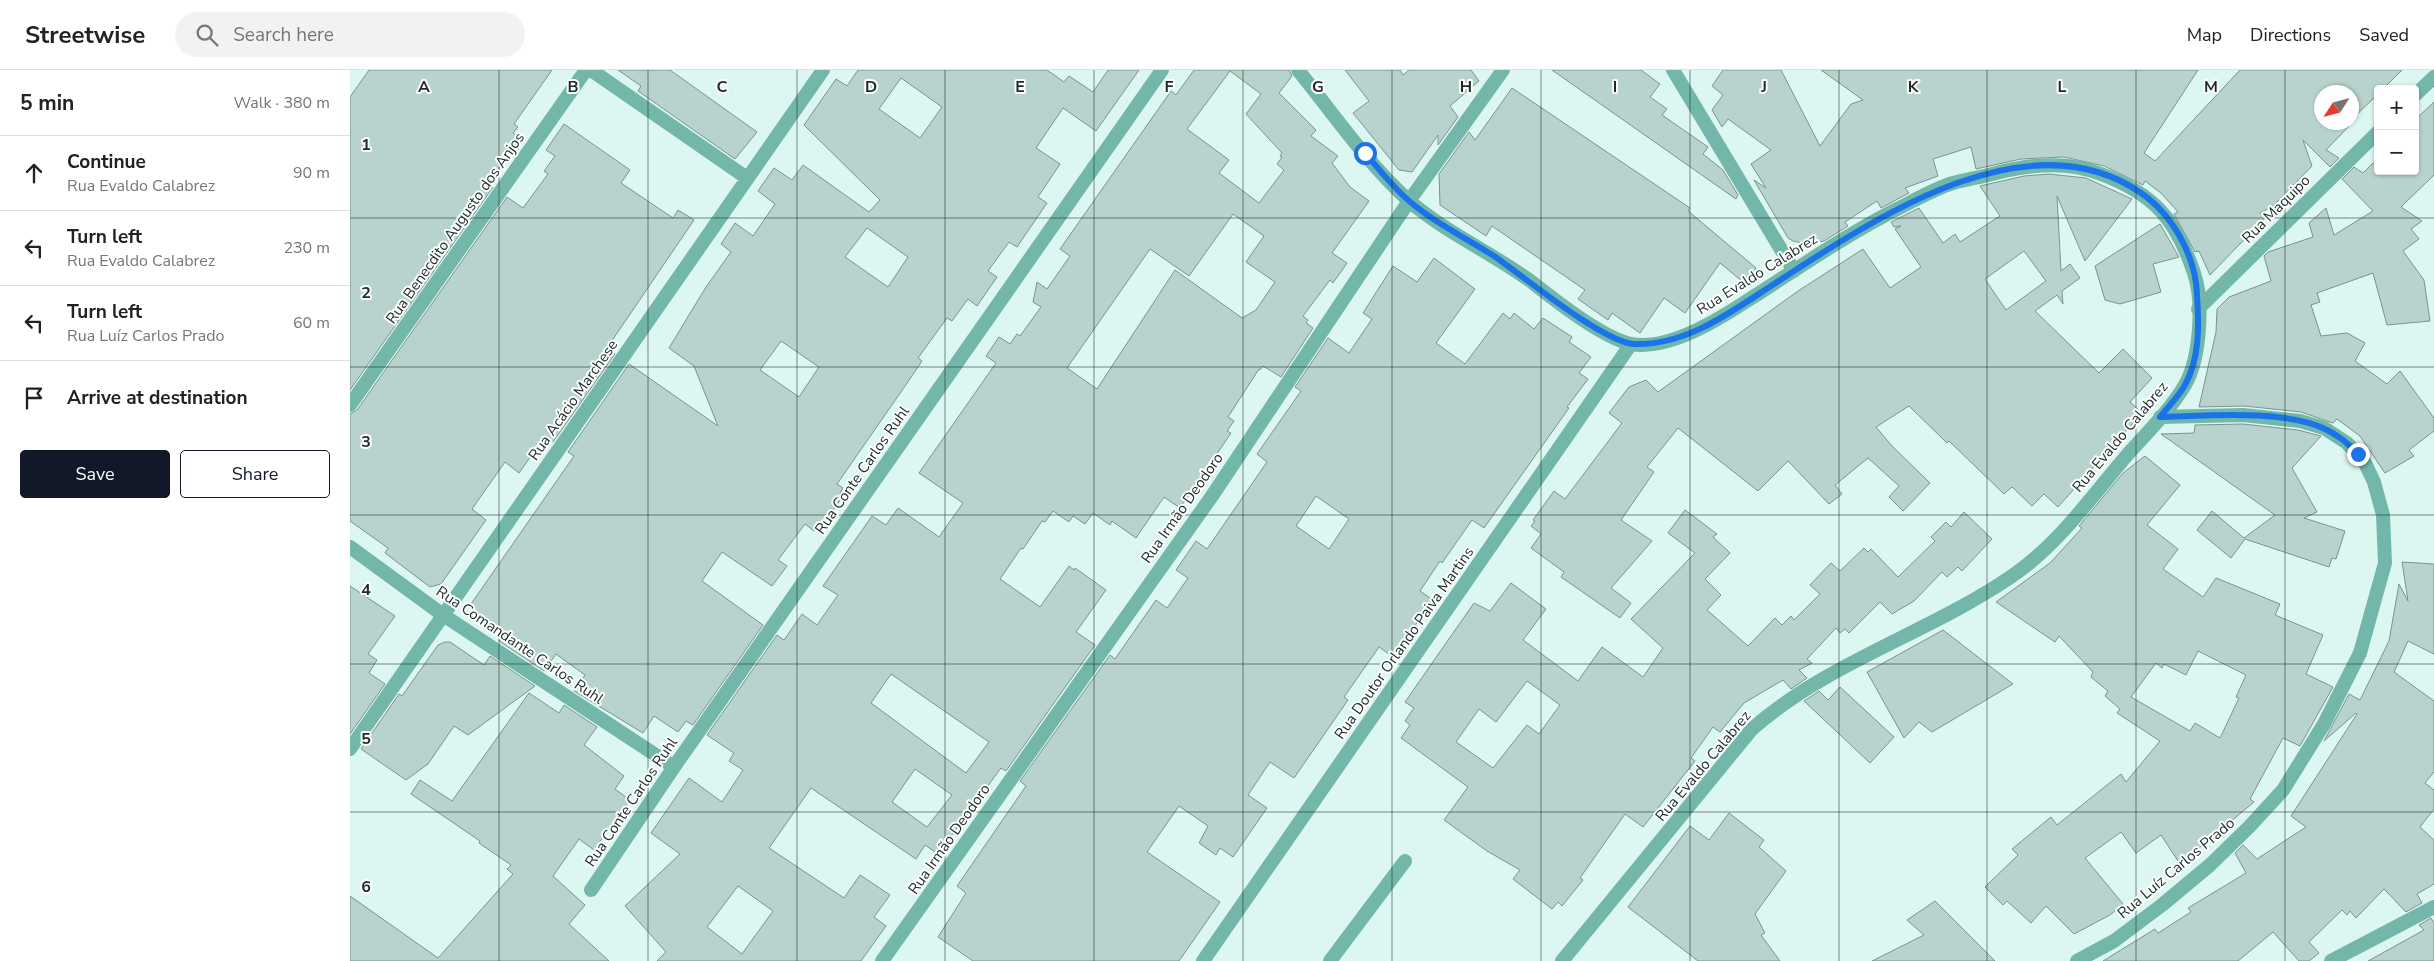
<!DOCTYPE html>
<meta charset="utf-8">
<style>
:root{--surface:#fff;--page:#f2f2f2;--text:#222;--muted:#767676;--line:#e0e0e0;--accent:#111827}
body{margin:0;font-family:"Nunito Sans",sans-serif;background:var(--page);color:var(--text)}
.controls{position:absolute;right:15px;top:15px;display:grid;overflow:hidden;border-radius:5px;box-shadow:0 1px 4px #0004}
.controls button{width:45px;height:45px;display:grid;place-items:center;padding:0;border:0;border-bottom:1px solid var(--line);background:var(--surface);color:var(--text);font:25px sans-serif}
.compass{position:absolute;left:1964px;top:15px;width:45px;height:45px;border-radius:50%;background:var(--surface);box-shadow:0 1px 4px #0004;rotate:234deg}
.stop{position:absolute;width:15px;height:15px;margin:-11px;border:4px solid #1a73e8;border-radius:50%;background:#fff}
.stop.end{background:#1a73e8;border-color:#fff;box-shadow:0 1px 5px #0008}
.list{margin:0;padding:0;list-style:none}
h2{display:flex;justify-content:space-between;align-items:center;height:65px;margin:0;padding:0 20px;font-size:21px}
h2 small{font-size:16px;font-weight:400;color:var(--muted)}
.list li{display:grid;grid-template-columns:32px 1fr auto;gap:15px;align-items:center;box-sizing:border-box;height:75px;padding:0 20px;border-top:1px solid var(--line)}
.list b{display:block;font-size:19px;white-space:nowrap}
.list p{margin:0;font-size:16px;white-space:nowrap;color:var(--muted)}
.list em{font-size:16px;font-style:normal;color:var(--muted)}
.actions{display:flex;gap:10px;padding:15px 20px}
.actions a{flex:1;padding:11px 0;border:1px solid var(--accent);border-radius:5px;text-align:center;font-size:18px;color:var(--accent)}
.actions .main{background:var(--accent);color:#fff}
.icon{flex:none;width:28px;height:28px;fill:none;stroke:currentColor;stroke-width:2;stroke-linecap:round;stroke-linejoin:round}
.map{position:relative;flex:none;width:2084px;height:891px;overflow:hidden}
header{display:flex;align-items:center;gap:30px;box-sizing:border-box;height:70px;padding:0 25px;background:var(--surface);border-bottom:1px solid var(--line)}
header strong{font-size:24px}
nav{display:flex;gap:28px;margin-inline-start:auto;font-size:18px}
.search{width:350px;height:45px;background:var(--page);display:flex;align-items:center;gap:12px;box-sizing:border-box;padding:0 18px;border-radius:28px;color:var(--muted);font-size:19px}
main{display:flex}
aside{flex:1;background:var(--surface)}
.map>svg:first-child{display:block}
.building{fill:#b8d3cd;stroke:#7a938d;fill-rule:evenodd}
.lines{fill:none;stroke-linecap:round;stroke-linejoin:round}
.minor{stroke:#72b7aa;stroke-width:14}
.route{stroke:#1a73e8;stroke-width:6}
.grid{fill:none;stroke:#1f2927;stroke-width:1;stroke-opacity:0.55}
.labels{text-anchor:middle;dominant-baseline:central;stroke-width:4;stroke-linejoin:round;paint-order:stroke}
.street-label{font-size:15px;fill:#1f2927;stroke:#fafffe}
.grid-label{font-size:16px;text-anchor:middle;font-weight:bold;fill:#1f2927;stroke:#fafffe;stroke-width:4;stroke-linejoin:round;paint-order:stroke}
</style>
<header>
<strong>Streetwise</strong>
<div class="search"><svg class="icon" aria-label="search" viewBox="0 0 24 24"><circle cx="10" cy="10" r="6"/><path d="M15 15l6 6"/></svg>Search here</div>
<nav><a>Map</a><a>Directions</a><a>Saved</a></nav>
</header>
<main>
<aside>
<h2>5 min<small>Walk · 380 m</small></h2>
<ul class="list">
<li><svg class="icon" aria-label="ahead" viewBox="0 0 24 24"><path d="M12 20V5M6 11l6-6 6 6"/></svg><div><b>Continue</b><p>Rua Evaldo Calabrez</p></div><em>90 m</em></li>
<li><svg class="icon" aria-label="left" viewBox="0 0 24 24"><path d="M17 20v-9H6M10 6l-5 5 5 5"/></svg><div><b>Turn left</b><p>Rua Evaldo Calabrez</p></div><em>230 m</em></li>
<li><svg class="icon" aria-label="left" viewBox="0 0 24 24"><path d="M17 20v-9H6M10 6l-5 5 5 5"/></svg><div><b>Turn left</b><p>Rua Luíz Carlos Prado</p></div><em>60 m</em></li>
<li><svg class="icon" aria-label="arrive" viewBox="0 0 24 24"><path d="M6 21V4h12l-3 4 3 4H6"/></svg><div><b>Arrive at destination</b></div></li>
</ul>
<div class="actions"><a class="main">Save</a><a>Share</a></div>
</aside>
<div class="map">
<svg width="2084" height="891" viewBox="0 0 2084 891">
<rect width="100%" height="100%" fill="#dcf7f1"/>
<path class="building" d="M19,0h183l-38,54 4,3 -5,6 7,5 -31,46 4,3 -143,203v-293z
M268,0h52l87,62 -22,27 -97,-68 3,-5z
M508,0h189l17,12 5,-6 24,16 15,-22h31l-43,61 -33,-23 -27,40 24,16 -22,33 9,6 -30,44 -8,-5 -21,29 9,6 -20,29 -9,-7 -16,22 -5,-3 -29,40 4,3 -19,28 -66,95 6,4 -3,5 4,2 -19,26 -2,-2 -9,12 -9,-7 -27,36 9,6 -15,20 -50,-34 -20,29 61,44 -70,100 -7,-4 -8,11 -24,-16 -11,17 -69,-42 11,-16 -29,-21 -12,17 -45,-30 4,-6 -28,-22 -4,-9 103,-148 -6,-4 61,-88 89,62 -24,-60 -25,-18 37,-61 25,-35 -10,-8 14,-21 18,13 22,-32 -17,-13 16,-23 18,12 11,-15 66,47 11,-12 -76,-75 32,-46 11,7zM551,8l41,29 -22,31 -41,-29zM517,158l41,29 -20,30 -43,-30zM431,271l38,26 -20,30 -39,-27z
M844,0h95l3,6 -13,17 37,37 -5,6 27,20 -6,7 18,24 19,14 -37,52 15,10 -14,20 -3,-3 -27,36 5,4 -2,3 7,5 -32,49 -18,-11 -3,4 -1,-1 -31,48 6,4 -7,10 4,2 -51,75 -16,-11 -28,41 -24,-17 -2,4 -17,-12 -8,11 -12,-8 -4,6 -16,-11 -8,11 -3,-1 -19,28 -2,-1 -21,31 40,28 29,-41 5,4 1,-2 31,22 -30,42 19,13 -89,126 -5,-3 -63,86 -13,-9 -9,14 -105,-71 -42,60 75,50 16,-23 30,20 -16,22 12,9 -25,35h-204l9,-9 -41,-46 55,-52 -29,-21 38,-55 33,24 21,-32 -14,-9 5,-8 -27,-18 70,-100 7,5 18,-26 15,11 21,-30 -15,-9 49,-70 14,9 12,-17 41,29 24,-34 -44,-30 77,-110 -10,-7 13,-19 11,7 7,-10 3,2 21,-29 -8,-5 4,-20 10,7 23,-33 -10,-7 111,-158 5,4zM880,1l31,23 -15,20 36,39 -2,3 2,1 -5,7 7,6 -25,33 -40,-30 10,-13 -42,-31zM883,144l31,22 -18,26 29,20 -19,28 -14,8 -67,-48 -78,119 -30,-21 83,-119 39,27zM541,604l98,68 -23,31 -95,-70zM565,699l37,26 -25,32 -35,-25zM388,816l35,25 -31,43 -35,-27z
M995,0h55l3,5 6,-5h62l8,11 -29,25 8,11 -20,28v-10l-26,37 -13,-2 -46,-57 16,-12z
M1202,0h89l19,14 -10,13 17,12 -5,6 46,32 -5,7 20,16 15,25 -2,4z
M1373,0h58l39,76 31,-42 12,-4 -42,-30h377l-54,83 11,8 85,-91h162l-19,19h-5v5l-26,25v-27h-30v30h31l-27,28 13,8 -9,9 -27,-27 9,26 -38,39 -14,8 5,5 -55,57 -11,-24 -4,1 -21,-38 4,-2 -17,-19 -16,-12 -2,4 -39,-19 -40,-9 -43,2 -45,10 -5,-22 -38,12 5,17 -33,12 4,5 -28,15 -4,-7 -32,21 3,4 -24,15 -17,3 -14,-3 -5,-3 -34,-58 12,8 -15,-24 20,-14 -43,-31 -6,8 -10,-17 11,-15 -11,-9z
M1162,18l178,120 -2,3 68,57 -13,14 -23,-19 -35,50 -21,-15 -24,35 -28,-20 -4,7 -30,-21 7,-9 -93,-64 -6,10 -46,-31 -1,-31 30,-42 6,8z
M2084,32v73l-33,32 21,14 -11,8 8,10 -16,12 21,29 6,41 -43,4 -14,-52 -56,20 3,9 -9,3 10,31 26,-3 18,10 -10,18 32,23 13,-13 34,47v13l-25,19 5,6 -29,17 -25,-37 -23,-17 -4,4 -32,-11 -57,-6 -45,1 17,-75 1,-23 12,-12 42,-16 -7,-25 4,-4 45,-15 -4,-14 17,-15 8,27 39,-24 -31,-32 12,-12 9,6 10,-10 5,4v4h37v-51z
M214,54l66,46 -9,13 52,35 5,-8 16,10 -87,128 8,6 -62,88 -8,-6 -26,37 -14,-11 -33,47 14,11 -45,64 -11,3 -45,-34 3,-5 -38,-27v-107l7,-4 150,-213 16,11 25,-34 -4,-3 11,-15 -9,-6z
M1699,104l37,4 46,21 -47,62 -28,-65 4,75 9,-7 10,14 -18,13 1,13 -6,-9 -22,16 64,62 24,-24 29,29 -22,24 12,11 -84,94 -14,-13 -12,12 -20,-19 -8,7 -55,-53 -2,2 -38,-37 -33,21 16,19 38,37 -27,28 -14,-14 10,-11 -31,-28 -33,27 7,9 -13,10 -41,-43 -30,30 -80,-63 -31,39 7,5 -33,48 31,21 -41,47 20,15 -11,15 -59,-41 3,-5 -33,-24 10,-14 -10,-8 4,-5 -2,-1 21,-29 11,8 57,-76 -13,-10 20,-26 17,-7 12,12 140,-101 65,-42 27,39 31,-21 -26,-38 6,-3 -7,1 -3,-5 28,-14 24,35 12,-9 5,8 40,-26 -20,-30 44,-10zM1674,181l22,30 -40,29 -21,-31z
M1810,154l19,33 -26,7 8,28 -41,12 -15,-4 -10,-34z
M1084,188l41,31 -39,54 29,21 38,-51 7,6 4,-6 20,16 9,-11 29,19 -3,5 22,15 -12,16 9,6 -21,28 2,1 -85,120 -12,-8 -30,43 -2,-2 -20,30 13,9 -40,57 -14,-10 -35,50 4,3 -54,78 -24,-16 -22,33 19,13 -34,49 -13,-9 -4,7 -17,-12 9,-17 -29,-20 -32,46 73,50 -41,59h-206l-35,-24 28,-44 -9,-7 69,-100 -6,-5 90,-126 5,4 41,-59 11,8 21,-30 -12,-8 20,-29 11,8 60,-87 -10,-8 44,-63 -6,-4 33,-49 21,15 23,-34 -9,-6 30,-47 24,16zM966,426l33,23 -20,30 -33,-23z
M1893,354l55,6 23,6 -29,32 25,44 -13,6 41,13 -9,28 -4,-1 -3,9 -84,-28 -14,19 -34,-28 15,-19 32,27 31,-23 -114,-81 33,-1 1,-8z
M1795,386l35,29 -33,40 31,24 -15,20 40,28 13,-19 64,26 -5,11 48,20 -17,39 27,13 -33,59 -17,-8 -33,61 4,3 -74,62 -19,-29 -25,18 -15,-21 -36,26 38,46 -13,11 -36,19 -28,-28 -15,17 -24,-22 -4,4 -18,-18 33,-32 -6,-6 39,-32 6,8 64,-51 5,8 34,-41 -43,-28 3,-4 -15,-13 3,-5 -17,-14 2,-5 -34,-36 -4,6 -59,-40 54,-39 32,-35 -3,-2 44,-53zM1848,581l48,24 -10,22 3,1 -19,40 -25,-15 -5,8 -59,-34 25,-34 6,5 2,-4 22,11z
M1335,440l32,24 -4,3 17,16 -25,26 16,16 -14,15 41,36 27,-28 7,7 9,-9 3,4 26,-26 -10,-9 21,-22 9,8 24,-23 4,4 3,-3 27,28 37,-36 -4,-4 15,-15 5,5 13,-15 28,27 -30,32 -4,-4 -11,10 -5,-5 -28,29 -22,13 -12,-12 -31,31 -4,-4 -5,4 -4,-5 -29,31 5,4 -13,7 8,8 -16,11 -8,-9 -39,23 -24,29 -7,-5 -22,31 4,3 -52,66 -18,-13 -45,64 3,2 -21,26 -4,-4 -6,7 -39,-30 7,-9 -33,-19 -43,-31 24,-33 -67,-49 9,-13 -5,-4 9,-13 -9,-6 69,-99 16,8 21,-28 35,26 -23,31 55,41 24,-34 41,30 20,-29 -32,-29 64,-66 -27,-20zM1177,611l33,24 -21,29 -12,-9 -34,43 -37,-26 23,-33 17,13z
M2052,492l32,2v90l-26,-13 -14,31 40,29v71l-9,11 9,7v19l-14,18 14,13v44l-17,10 5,9 -16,9 -22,-23 -28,29 -6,-7 -3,4 -5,-5 -33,32 10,11 -10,8h-10l-26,-29 -35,29h-135l52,-32 3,4 33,-21 -3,-4 58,-35 -11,-20 8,-8 14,14 49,-32 -15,-11 66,-102 -1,-1 -32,28 25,-47 11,6 29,-59 10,-57 9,17z
M0,516l45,30 -27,38 9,6 -8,13 16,11 -35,50z
M1593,560l70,54 -81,48 -13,-10 -15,16 -37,-66z
M95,572h5l34,23 6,-9 45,30 -67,49 -14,-9 -26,38 -22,16 -45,-31 38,-55 3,2 36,-51z
M1490,617l54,50 -24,26 -66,-62 15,-10 9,9z
M179,623l30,20 5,-8 33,22 -13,18 40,31 -9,13 15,11 -36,50 -15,-11 -26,37 32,29 -16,19 40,37h-259v-65l88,62 75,-84 -6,-5 4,-4 -32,-22 1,-2 -69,-47 9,-14 32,21z
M1379,743l35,27 -5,7 27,24 -31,43 10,19 -4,2 19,26h-82l-70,-54 62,-81 19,14z
M1585,831l60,60h-123l52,-26 -17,-15z
M2081,848l3,5v38h-66l56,-31 -5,-5z"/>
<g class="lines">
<path class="minor" d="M241,0l156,108
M948,0c34,42 69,93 109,129 37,33 86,54 126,84 23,18 70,55 98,61 39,7 90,-26 122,-47 47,-30 93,-62 144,-88 18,-9 37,-20 56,-26 14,-4 29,-6 43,-10 35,-9 72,-12 105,1 53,20 75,45 93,99 10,29 6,86 -9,112 -15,25 -38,48 -57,69 -36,42 -70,91 -116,122 -83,57 -184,86 -260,153l-190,232
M1323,0l121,201
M2065,25l19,-18
M1848,239l180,-177
M0,335l236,-335
M0,477l93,68 231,152
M0,679l473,-679
M241,820l83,-123 488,-697
M532,891l330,-465 197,-295 94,-131
M853,891l428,-617
M980,891l75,-100
M1727,891l37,-20 48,-36 48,-40 39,-38 34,-37 41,-66 36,-71 25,-90 -2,-48 -9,-33 -9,-19 -18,-20 -23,-15 -24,-7 -57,-6 -83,2
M1981,891l103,-54"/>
</g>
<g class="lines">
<path class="route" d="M1015,83c14,16 27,33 43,47 25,22 58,38 86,56 29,20 110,87 140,88 53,2 98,-33 140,-60 97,-63 253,-170 367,-91 32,22 55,64 56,102 2,30 3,63 -12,90 -6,11 -17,22 -25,32 45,-1 125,-8 165,12 13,6 24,15 33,25"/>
</g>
<path class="grid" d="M149,0v891M298,0v891M447,0v891M595,0v891M744,0v891M893,0v891M1042,0v891M1191,0v891M1340,0v891M1489,0v891M1637,0v891M1786,0v891M1935,0v891M0,148h2084M0,297h2084M0,445h2084M0,594h2084M0,742h2084"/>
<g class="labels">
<g class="street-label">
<text transform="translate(1926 139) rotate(-45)">Rua Maquipo</text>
<text transform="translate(105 158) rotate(-55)">Rua Benecdito Augusto dos Anjos</text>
<text transform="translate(1407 204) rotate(-32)">Rua Evaldo Calabrez</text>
<text transform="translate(223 330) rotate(-55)">Rua Acácio Marchese</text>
<text transform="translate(1770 367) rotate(-50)">Rua Evaldo Calabrez</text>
<text transform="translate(512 400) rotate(-55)">Rua Conte Carlos Ruhl</text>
<text transform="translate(832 438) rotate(-55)">Rua Irmão Deodoro</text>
<text transform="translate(1054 573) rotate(-55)">Rua Doutor Orlando Paiva Martins</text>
<text transform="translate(170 575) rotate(34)">Rua Comandante Carlos Ruhl</text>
<text transform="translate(1353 696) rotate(-50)">Rua Evaldo Calabrez</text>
<text transform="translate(281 732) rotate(-56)">Rua Conte Carlos Ruhl</text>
<text transform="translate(599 769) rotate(-55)">Rua Irmão Deodoro</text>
<text transform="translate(1826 798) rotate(-40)">Rua Luíz Carlos Prado</text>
</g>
</g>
<g class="grid-label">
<text x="74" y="22">A</text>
<text x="223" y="22">B</text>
<text x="372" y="22">C</text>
<text x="521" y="22">D</text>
<text x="670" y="22">E</text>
<text x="819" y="22">F</text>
<text x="968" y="22">G</text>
<text x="1116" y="22">H</text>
<text x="1265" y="22">I</text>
<text x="1414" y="22">J</text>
<text x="1563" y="22">K</text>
<text x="1712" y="22">L</text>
<text x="1861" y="22">M</text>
<text x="16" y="80">1</text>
<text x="16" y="228">2</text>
<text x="16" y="377">3</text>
<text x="16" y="525">4</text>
<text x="16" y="674">5</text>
<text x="16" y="822">6</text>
</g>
</svg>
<div class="controls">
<button>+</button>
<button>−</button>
</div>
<svg class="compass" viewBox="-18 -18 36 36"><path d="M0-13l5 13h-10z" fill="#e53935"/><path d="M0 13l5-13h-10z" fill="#767676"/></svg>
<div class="stop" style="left:1015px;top:83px"></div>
<div class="stop end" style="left:2008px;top:384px"></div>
</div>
</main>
